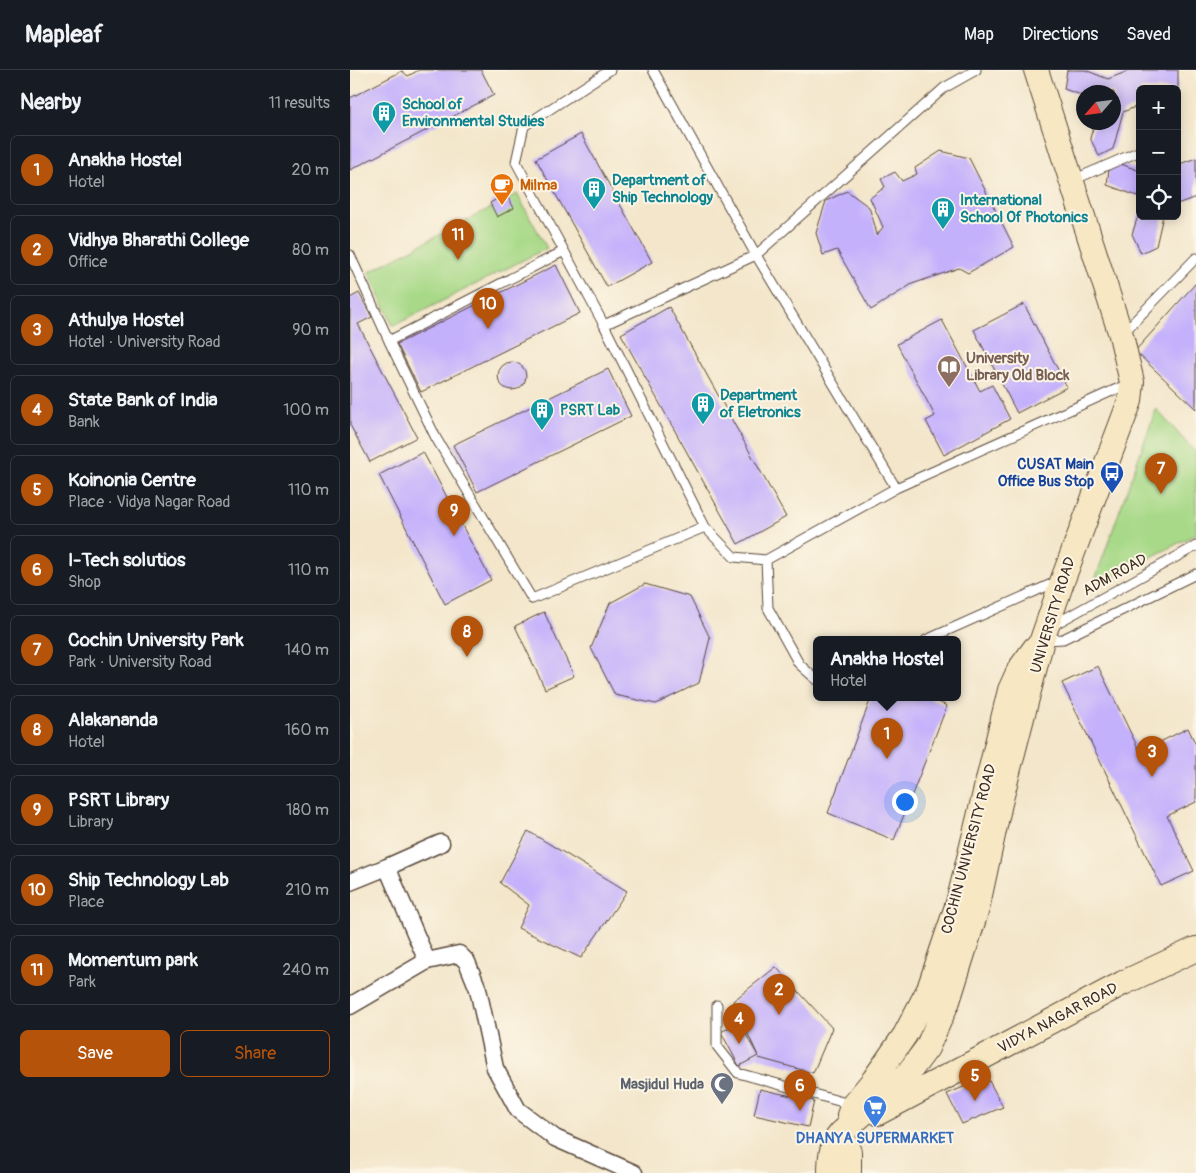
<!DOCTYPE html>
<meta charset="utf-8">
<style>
:root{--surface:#171b24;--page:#20242c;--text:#f1f3f6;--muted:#9ea1a6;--line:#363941;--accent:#b45309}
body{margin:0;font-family:Pangolin,sans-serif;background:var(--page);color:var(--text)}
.controls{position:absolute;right:15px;top:15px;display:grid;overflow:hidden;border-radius:8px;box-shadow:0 2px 12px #0003}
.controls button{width:45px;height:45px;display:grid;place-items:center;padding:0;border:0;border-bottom:1px solid var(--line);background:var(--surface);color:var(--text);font:25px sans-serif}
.compass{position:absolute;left:726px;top:15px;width:45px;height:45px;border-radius:50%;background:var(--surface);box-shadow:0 2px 12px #0003;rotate:242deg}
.you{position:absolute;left:554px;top:731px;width:18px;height:18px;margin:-12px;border:4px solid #fff;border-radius:50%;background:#1a73e8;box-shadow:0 0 0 8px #1a73e833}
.badge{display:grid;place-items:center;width:32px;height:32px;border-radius:50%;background:var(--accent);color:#fff;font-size:16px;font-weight:700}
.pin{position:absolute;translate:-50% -41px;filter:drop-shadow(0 1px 2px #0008)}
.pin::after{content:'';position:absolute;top:26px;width:18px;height:15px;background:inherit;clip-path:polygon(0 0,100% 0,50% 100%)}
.popup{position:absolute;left:463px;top:566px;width:148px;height:65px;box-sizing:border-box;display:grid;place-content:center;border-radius:8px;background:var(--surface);filter:drop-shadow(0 1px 4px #0005);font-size:16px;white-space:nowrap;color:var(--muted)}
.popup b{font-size:19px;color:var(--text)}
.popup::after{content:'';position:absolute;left:50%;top:100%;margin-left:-10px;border:10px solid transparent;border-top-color:var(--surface)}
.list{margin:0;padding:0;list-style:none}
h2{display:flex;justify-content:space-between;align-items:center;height:65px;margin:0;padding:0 20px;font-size:21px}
h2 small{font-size:16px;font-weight:400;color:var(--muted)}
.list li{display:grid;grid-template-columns:32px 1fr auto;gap:15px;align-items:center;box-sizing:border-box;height:70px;margin:0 10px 10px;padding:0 10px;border:1px solid var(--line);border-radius:8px}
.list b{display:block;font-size:19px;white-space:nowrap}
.list p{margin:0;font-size:16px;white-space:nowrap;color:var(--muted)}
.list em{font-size:16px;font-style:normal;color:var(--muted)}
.actions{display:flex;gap:10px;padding:15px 20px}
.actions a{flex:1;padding:11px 0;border:1px solid var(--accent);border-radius:8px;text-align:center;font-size:18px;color:var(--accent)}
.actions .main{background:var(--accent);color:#fff}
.icon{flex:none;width:28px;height:28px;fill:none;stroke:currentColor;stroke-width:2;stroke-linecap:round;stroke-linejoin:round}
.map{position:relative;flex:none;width:846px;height:1103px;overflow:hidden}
header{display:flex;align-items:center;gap:30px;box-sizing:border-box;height:70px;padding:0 25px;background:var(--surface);border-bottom:1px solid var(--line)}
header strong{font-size:24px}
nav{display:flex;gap:28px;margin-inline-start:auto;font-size:18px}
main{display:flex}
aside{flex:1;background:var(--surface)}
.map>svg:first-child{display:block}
.green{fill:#a8d988;stroke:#728253}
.building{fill:#c4b1fc}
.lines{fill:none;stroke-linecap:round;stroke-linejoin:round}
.lane-casing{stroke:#574638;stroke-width:11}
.street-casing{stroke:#574638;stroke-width:19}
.secondary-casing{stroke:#574638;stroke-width:26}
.lane{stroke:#fff;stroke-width:9}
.street{stroke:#fff;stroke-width:16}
.secondary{stroke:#f7e8c3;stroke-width:24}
.labels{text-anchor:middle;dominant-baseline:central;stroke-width:4;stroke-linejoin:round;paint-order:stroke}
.culture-label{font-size:15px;font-weight:bold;fill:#0d838f;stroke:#fcf5e5;text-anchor:start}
.food-label{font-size:15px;font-weight:bold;fill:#c56008;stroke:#fcf5e5;text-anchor:start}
.education-label{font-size:15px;font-weight:bold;fill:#785e54;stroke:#fcf5e5;text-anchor:start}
.transit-label{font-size:15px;font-weight:bold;fill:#164399;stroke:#fcf5e5;text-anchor:end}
.street-label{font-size:15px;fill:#3b2a1e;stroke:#fcf5e5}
.worship-label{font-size:15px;font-weight:bold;fill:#5b616d;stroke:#fcf5e5;text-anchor:end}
.shop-label{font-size:15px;font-weight:bold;fill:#366cbe;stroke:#fcf5e5}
</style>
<header>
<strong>Mapleaf</strong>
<nav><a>Map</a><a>Directions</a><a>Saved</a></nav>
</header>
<main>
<aside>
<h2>Nearby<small>11 results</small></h2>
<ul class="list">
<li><span class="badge">1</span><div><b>Anakha Hostel</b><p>Hotel</p></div><em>20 m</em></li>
<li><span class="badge">2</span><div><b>Vidhya Bharathi College</b><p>Office</p></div><em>80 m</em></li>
<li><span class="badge">3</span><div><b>Athulya Hostel</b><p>Hotel · University Road</p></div><em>90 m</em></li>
<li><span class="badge">4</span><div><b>State Bank of India</b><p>Bank</p></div><em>100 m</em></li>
<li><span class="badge">5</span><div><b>Koinonia Centre</b><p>Place · Vidya Nagar Road</p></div><em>110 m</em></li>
<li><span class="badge">6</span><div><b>I-Tech solutios</b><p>Shop</p></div><em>110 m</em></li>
<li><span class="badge">7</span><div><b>Cochin University Park</b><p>Park · University Road</p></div><em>140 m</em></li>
<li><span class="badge">8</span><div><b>Alakananda</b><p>Hotel</p></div><em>160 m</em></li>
<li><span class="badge">9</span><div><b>PSRT Library</b><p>Library</p></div><em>180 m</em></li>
<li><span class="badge">10</span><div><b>Ship Technology Lab</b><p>Place</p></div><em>210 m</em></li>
<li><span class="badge">11</span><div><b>Momentum park</b><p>Park</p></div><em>240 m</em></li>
</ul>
<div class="actions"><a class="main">Save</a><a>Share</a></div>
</aside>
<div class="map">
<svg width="846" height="1103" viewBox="0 0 846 1103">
<rect width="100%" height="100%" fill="#fcf5e5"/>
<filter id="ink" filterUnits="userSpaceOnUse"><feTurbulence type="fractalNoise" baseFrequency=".02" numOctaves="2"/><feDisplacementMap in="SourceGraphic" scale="10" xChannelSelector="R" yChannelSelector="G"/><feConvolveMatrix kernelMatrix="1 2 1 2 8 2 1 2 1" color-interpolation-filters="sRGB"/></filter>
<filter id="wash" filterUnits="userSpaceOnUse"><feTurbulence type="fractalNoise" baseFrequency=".0096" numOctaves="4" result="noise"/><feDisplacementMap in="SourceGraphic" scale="20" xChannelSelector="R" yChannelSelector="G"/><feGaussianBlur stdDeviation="1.12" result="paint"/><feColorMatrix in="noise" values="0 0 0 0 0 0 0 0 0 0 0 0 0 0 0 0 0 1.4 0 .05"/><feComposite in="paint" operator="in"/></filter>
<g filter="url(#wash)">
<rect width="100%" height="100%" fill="#f3e6cb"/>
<path class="green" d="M167,124l30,54 -154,78 -24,-54z
M806,339l40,44v81l-104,54z"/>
<g id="blocks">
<path class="building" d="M69,0h62l13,25 -144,75v-72l52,-27 6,5z
M717,0h18l23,9 23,-9h47v19h-38v16l-17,7 -10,37 -14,7 -9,-18 5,-16h19v-30h-30v4l-20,-7z
M231,64l71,128 -45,25 -71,-128z
M591,81l28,7 45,89 -46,26 -9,-5 -47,16 -41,26 -34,-60 -14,5 -7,-22 10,-32 21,-10 22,16 6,19 2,9 6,-8 -13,-29 15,-11 -4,-8 14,-7 7,9 15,-7 -2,-6z
M846,88v39l-19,7v-39z
M760,90l30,11v26l-33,-12z
M156,124l8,14 -17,9 -7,-14z
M788,146h25l-7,30 -15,7 -9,-19z
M206,195l24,48 -159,79 -24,-48z
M846,213v126l-61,-58z
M9,223l13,24 -14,7 59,113 -47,25 -20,-37v-127z
M674,234l43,83 -50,26 -43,-83z
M319,237l117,210 -48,27 -117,-210z
M592,250l38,71 12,-6 18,34 -66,36 -18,-34 9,-5 -38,-72z
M148 306a14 14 0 1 1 28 0a14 14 0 1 1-28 0Z
M258,299l23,47 -154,76 -24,-47z
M73,382l68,128 -46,24 -66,-129z
M295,514l45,13 20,41 -11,45 -43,21 -41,-9 -24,-47 19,-45z
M194,542l30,64 -29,13 -30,-63z
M748,596l42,86 48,-24 8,17v57l-29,14 27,55 -33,15 -99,-203z
M521,628h59l17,8 -53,134 -66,-27z
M178,761l99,60 -46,67 -63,-30 11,-23 -29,-22z
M426,897l56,61 -19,45 -54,-15 -26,-57z
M389,952l19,34 -19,10 -18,-34z
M637,1007l16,30 -41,17 -15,-30z
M410,1019l54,12 -6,26 -54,-12z"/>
</g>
</g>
<g filter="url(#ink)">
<use href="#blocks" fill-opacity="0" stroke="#574638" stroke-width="1"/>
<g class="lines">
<g class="lane-casing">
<path id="lane" d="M260,0l-86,56 -8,36 88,163 101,202 29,30 32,3 130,-72 234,-105
M303,0l103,185 140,233
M723,110l67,-29
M0,185l39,86 47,97 96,161 173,-72
M254,255l152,-70 188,-167 32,-18
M773,263l73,-75
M39,271l175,-90
M416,490l2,48 31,56 18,16
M704,557l3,-4 139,-77
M576,570l132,-59
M695,570l18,-1 133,-65
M367,935v41l21,27 115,32"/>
</g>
<g class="street-casing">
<path id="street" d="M37,797l40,94
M0,812l37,-15 54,-24
M0,936l77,-45 32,-7 8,8 11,27 17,79 23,42 37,28 79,35"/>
</g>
<g class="secondary-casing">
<path id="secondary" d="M528,1043l245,-130 73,-34
M499,1045l4,-10 20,-24 32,-46 24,-46 29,-86 52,-213 9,-20 16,-22
M491,1063l8,19v21
M480,1103c0,-15 1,-29 11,-40l65,-57 21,-28 21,-47 29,-92 23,-106 42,-163 21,-61 67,-178 2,-19 -11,-47 -85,-265"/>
</g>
<use href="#lane" class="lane"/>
<use href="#street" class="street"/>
<use href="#secondary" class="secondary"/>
</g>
</g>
<defs>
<g id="building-pin" transform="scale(1.25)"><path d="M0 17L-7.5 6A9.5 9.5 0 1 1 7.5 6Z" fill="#0f9aa8" stroke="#fcf5e5"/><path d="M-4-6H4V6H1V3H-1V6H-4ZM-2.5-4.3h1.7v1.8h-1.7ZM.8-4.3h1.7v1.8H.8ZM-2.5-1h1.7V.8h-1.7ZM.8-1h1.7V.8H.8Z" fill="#fff"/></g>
<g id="cafe-pin" transform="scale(1.25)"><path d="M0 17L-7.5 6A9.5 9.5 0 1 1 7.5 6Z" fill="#e8710a" stroke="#fcf5e5"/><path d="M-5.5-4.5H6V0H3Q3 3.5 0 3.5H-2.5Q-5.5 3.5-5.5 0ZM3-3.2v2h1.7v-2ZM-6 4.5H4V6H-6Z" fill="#fff"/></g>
<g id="library-pin" transform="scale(1.25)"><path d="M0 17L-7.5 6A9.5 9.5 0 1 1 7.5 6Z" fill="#8d6e63" stroke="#fcf5e5"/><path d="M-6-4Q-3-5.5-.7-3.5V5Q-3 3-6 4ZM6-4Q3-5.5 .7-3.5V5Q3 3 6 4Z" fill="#fff"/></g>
<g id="bus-pin" transform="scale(1.25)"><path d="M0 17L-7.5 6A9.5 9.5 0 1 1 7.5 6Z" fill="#1a4fb4" stroke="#fcf5e5"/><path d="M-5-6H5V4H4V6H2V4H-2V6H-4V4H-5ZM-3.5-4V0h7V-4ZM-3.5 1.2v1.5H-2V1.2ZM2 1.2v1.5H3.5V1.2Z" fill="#fff"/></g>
<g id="mosque-pin" transform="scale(1.25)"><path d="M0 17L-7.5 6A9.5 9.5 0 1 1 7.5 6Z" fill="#6b7280" stroke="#fcf5e5"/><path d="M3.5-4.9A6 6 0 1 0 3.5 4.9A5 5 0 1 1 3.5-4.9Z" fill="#fff"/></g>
<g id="supermarket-pin" transform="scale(1.25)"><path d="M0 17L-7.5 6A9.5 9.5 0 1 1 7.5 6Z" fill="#3f7fe0" stroke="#fcf5e5"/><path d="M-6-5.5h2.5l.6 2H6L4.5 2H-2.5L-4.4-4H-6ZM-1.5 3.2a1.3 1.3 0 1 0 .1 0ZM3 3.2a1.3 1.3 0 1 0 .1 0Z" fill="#fff"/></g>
</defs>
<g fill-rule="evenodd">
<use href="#building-pin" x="34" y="43"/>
<use href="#cafe-pin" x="152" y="115"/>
<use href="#building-pin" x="244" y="119"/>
<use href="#building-pin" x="593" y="139"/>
<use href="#library-pin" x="599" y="297"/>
<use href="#building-pin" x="353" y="334"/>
<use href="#building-pin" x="192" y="340"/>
<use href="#bus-pin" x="762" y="403"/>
<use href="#mosque-pin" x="372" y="1014"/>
<use href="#supermarket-pin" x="525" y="1037"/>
</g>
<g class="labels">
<g class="culture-label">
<text x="52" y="34">School of<tspan x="52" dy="17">Environmental Studies</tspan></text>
<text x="262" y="110">Department of<tspan x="262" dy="17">Ship Technology</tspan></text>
<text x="610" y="130">International<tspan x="610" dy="17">School Of Photonics</tspan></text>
<text x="370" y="325">Department<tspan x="370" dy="17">of Eletronics</tspan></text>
<text x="210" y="340">PSRT Lab</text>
</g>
<g class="food-label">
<text x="170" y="115">Milma</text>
</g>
<g class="education-label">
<text x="616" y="288">University<tspan x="616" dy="17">Library Old Block</tspan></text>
</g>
<g class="transit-label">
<text x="744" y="394">CUSAT Main<tspan x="744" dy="17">Office Bus Stop</tspan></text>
</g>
<g class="street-label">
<text transform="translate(765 505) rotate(-29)">ADM ROAD</text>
<text transform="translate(703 545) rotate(-73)">UNIVERSITY ROAD</text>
<text transform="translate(619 779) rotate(-75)">COCHIN UNIVERSITY ROAD</text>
<text transform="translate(708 948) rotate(-28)">VIDYA NAGAR ROAD</text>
</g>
<g class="worship-label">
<text x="354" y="1014">Masjidul Huda</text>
</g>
<g class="shop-label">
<text x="525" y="1068">DHANYA SUPERMARKET</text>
</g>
</g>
</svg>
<div class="controls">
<button>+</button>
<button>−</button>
<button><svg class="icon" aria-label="locate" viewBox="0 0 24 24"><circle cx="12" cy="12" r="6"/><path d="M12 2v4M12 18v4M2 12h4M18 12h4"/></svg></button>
</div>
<svg class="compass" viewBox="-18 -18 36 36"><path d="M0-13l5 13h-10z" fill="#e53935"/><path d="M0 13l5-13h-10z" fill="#9ea1a6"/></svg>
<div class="you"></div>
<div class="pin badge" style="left:537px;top:689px">1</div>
<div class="popup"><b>Anakha Hostel</b>Hotel</div>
<div class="pin badge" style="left:429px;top:945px">2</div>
<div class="pin badge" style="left:802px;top:707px">3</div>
<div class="pin badge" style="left:389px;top:974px">4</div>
<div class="pin badge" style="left:625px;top:1031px">5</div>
<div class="pin badge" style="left:450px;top:1041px">6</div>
<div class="pin badge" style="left:811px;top:424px">7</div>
<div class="pin badge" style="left:117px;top:587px">8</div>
<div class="pin badge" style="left:104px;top:466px">9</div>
<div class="pin badge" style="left:138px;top:259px">10</div>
<div class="pin badge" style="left:108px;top:190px">11</div>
</div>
</main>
